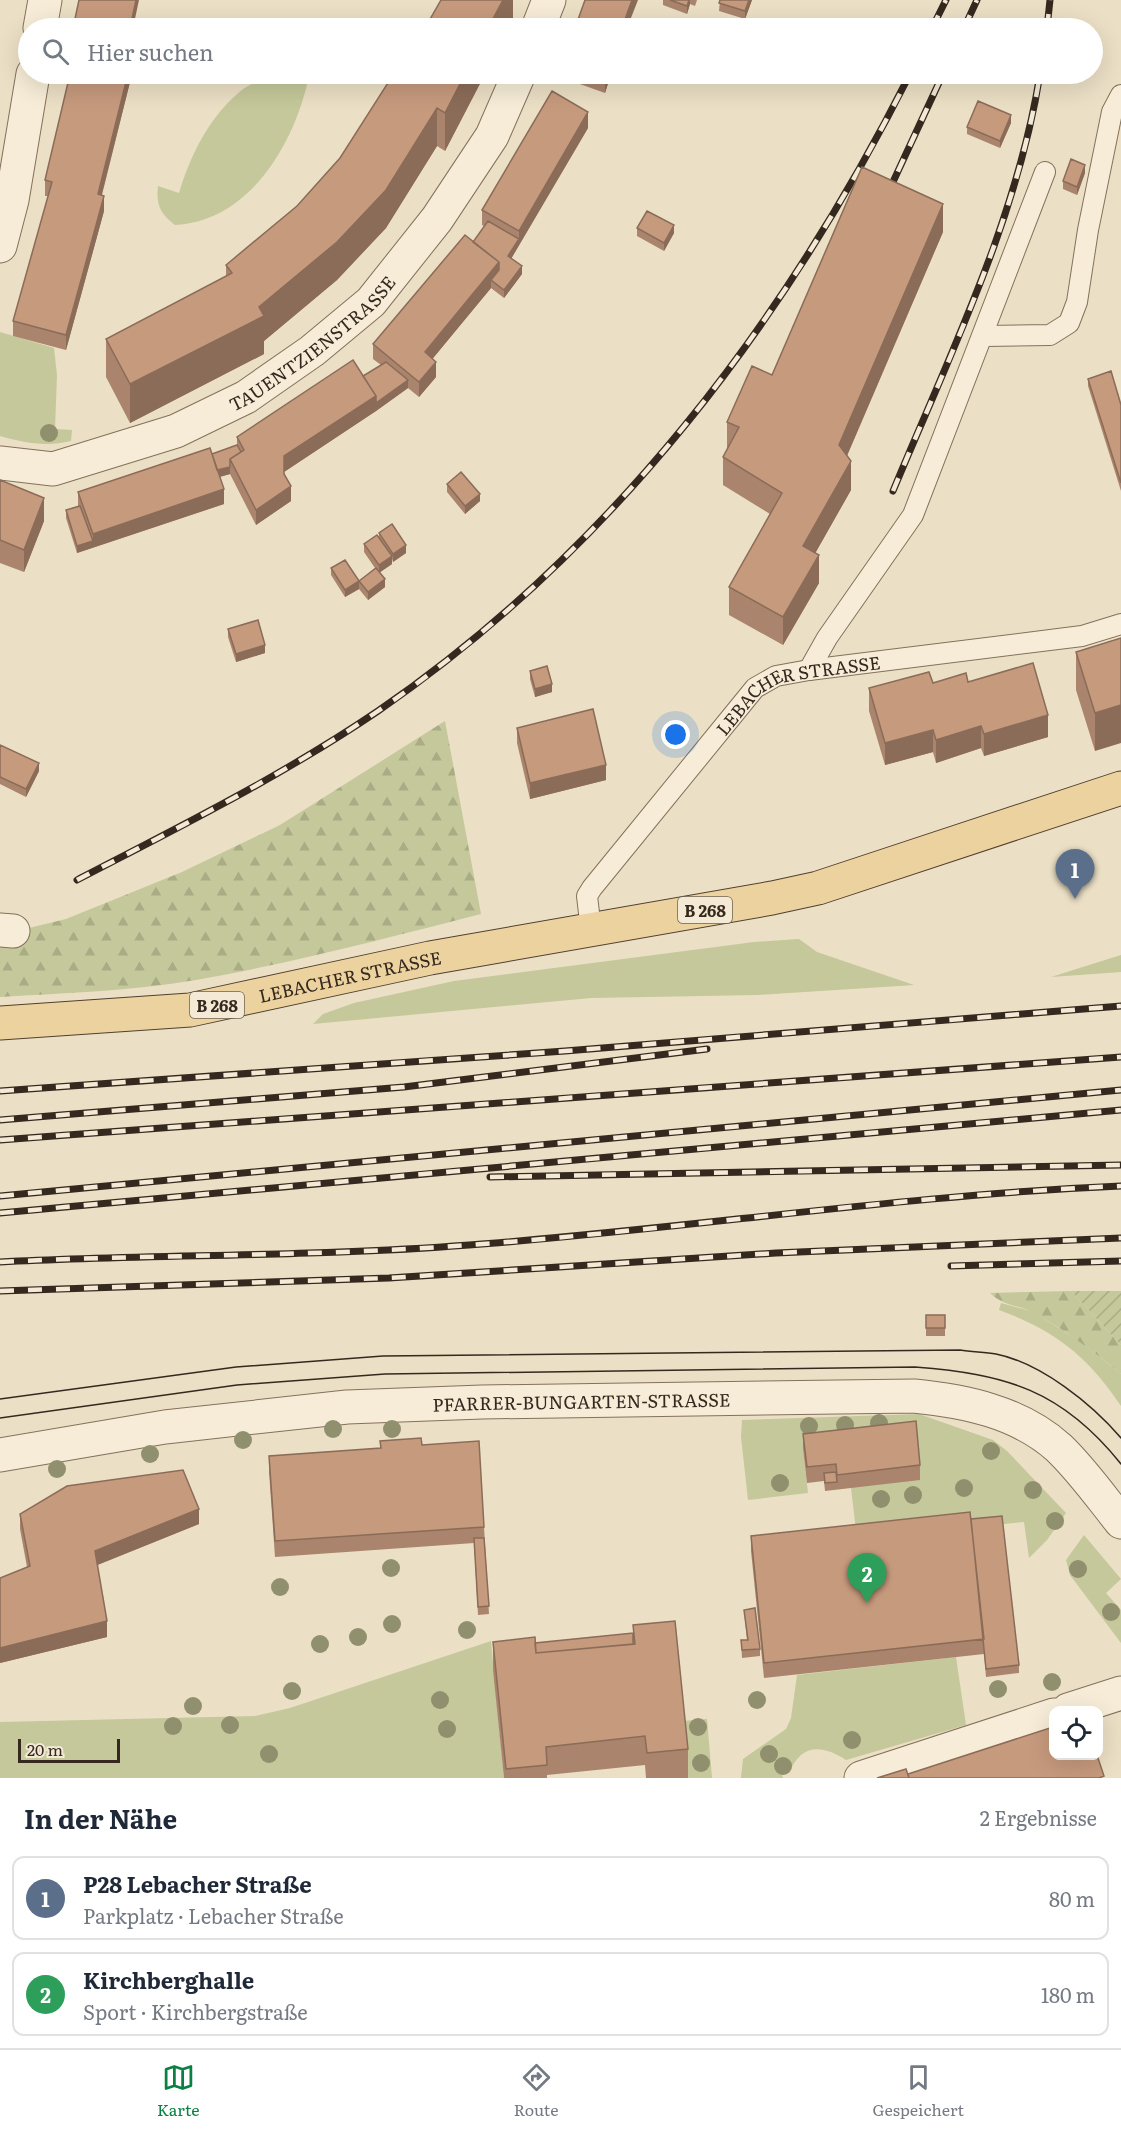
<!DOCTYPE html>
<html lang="de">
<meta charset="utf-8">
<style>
:root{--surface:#fff;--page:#f6f6f7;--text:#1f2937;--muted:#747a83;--line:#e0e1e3;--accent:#0b8043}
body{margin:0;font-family:Literata,serif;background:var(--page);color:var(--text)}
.controls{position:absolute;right:18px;bottom:18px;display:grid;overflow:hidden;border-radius:12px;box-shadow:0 6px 24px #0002}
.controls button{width:54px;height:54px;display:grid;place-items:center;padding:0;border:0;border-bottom:2px solid var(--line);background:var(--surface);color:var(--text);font:30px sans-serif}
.scale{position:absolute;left:18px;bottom:15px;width:102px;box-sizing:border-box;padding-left:6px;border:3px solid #35291f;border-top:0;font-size:16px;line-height:21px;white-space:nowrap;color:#35291f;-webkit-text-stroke:4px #f3e9d4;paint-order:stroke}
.you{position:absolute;left:676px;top:735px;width:21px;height:21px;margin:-15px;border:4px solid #fff;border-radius:50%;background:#1a73e8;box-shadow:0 0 0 9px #1a73e833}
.badge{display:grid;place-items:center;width:39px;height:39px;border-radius:50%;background:var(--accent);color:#fff;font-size:20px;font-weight:700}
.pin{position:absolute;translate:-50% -50px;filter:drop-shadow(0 2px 3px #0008)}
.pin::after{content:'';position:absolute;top:32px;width:21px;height:18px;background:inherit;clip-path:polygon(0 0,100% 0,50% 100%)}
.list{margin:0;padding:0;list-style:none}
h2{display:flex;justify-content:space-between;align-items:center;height:78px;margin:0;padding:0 24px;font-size:26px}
h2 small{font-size:20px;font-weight:400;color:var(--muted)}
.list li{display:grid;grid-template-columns:39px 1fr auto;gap:18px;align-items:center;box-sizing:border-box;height:84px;margin:0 12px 12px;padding:0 12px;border:2px solid var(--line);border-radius:12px}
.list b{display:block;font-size:22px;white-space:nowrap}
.list p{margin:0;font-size:20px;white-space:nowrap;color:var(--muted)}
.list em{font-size:20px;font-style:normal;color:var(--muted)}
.icon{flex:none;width:33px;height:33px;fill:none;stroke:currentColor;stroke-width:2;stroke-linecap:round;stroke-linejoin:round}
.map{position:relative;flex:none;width:1121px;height:1778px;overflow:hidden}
.search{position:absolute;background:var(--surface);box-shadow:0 6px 24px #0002;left:18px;right:18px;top:18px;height:66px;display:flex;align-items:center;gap:15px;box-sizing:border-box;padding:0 21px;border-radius:33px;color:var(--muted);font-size:22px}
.sheet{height:270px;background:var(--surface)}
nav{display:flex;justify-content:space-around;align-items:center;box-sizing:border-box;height:84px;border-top:2px solid var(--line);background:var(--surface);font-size:16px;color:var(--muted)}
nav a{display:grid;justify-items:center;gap:3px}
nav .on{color:var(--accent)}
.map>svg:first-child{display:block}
.green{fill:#c4c89a}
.forest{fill:url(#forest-firs)}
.garden{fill:url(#garden-furrows)}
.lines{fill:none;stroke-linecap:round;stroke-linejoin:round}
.lane-casing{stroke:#84715c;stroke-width:22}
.street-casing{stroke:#84715c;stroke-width:35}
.primary-casing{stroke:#523f30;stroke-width:35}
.lane{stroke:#f6ecd7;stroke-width:20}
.street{stroke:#f6ecd7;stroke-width:33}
.primary{stroke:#ebd29f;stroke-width:33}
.tram{stroke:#35291f;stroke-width:1.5}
.rail-casing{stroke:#35291f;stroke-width:7}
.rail{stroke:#f3e9d4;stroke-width:4.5;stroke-dasharray:14;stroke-linecap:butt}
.tree{fill:#91906e}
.wall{fill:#aa846c}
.shaded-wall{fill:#8b6c58}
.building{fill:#c69a7d;stroke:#8b6c58;stroke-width:1.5}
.labels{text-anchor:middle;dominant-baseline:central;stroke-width:5;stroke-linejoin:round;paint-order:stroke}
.shield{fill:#f3e9d4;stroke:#6e6355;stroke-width:1.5}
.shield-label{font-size:16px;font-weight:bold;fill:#35291f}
.street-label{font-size:18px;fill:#35291f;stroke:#f3e9d4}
</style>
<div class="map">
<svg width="1121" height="1778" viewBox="0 0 1121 1778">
<defs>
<pattern id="forest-firs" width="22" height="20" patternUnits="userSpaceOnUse" patternTransform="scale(1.5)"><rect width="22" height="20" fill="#c4c89a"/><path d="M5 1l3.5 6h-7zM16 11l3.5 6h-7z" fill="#a9ac84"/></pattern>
<pattern id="garden-furrows" width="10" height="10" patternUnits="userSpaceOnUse" patternTransform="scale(1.5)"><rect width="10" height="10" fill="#c4c89a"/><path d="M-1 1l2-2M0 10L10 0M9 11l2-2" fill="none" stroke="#a9ac84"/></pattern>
</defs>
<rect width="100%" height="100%" fill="#ebdfc5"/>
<path class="green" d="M272,74h36l1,2c-14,67 -59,145 -134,149 -15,-12 -19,-20 -17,-39l21,7c11,-36 28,-72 57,-98 9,-9 24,-15 36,-21z
M0,332l54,16 3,27 -2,54 17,1 -1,11c-25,6 -46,2 -71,-5z
M799,939l18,13 97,33 -156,10 -167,3 -278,26 10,-10 31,-11 100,-22 300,-39z
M1121,955v17l-70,5z
M1001,1303l33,9 48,31 39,31v32c-33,-50 -67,-76 -122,-96z
M919,1414l74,26 14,11 59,62 -19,27 -18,18 -5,-36 -167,17 -6,-51 -48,-39 5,44 -60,7 -7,-63 1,-17z
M1084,1535l37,44 -15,14 15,17v33l-51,-68 -4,-15z
M491,1641l13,137h-504v-56l255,-6 35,-8z
M956,1657l10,68 -120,35c-23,-15 -45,-17 -56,12l-8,3 1,3h-42l2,-19 43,-30 5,-11 6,-43z
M707,1719l5,59h-24l-6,-57z"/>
<path class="forest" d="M445,721l36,193c-94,24 -189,49 -285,66 -65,11 -131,13 -196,17v-62l66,-16 116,-47 98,-47z
M1071,1291l50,54v29c-27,-22 -54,-43 -85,-60 -17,-10 -30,-6 -46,-21z"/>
<path class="garden" d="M1071,1291h50v54z"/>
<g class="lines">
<g class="lane-casing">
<g id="lane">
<path d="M984,336l66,-1 19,-12 8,-21 11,-72 24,-118 9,-17"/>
<path d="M809,670l18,-32 86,-123 132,-343"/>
<path id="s1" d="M591,930l-4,-34 5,-8 163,-200 21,-12 33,-6 273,-34 39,-12"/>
</g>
</g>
<g class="street-casing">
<g id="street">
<path d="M40,28l5,-28"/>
<path d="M538,28l11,-28"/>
<path d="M0,246l12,-46 21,-126"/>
<path id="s2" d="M0,463l53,6 123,-38 70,-34 66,-46 59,-49 66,-83 55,-83 27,-62"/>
<path d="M0,930l13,1"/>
<path id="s3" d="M0,1455l165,-28 182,-20 135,-5 432,-6c51,5 105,16 145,52 23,22 42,49 62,74"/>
<path d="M1068,1710l53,-17"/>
<path d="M861,1778l193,-63"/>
</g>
</g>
<g class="primary-casing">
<g id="primary">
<path id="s4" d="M0,1023l190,-13 240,-52 342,-60 46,-10 303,-100"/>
</g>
</g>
<use href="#lane" class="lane"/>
<use href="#street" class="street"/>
<use href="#primary" class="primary"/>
<path class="tram" d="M0,1399l236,-32 147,-11 577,-6c12,2 24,2 36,4 45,9 96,50 125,84
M0,1418l237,-33 148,-11 530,-7c91,7 147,23 206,97"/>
<g class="rail-casing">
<path id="rail" d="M932,28l14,-28
M964,28l13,-28
M1047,28l3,-28
M886,197l57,-123
M893,491c56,-135 124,-271 147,-417
M77,880c102,-53 205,-104 301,-169 233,-160 406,-387 532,-637
M0,1091l565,-40 556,-45
M0,1120l404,-33 303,-38
M0,1140l1121,-83
M490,1177l631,-12
M0,1196l1121,-106
M0,1213l1121,-103
M0,1262c156,-8 313,-5 469,-17 218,-16 433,-50 652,-59
M951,1266l170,-5
M0,1291l389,-13 387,-25 345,-15"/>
</g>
<use href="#rail" class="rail"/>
</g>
<g class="tree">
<circle cx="49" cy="433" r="9"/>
<circle cx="879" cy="1423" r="9"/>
<circle cx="845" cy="1425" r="9"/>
<circle cx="809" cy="1426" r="9"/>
<circle cx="333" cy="1429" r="9"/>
<circle cx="392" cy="1429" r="9"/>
<circle cx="243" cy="1440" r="9"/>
<circle cx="991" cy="1451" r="9"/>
<circle cx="150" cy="1454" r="9"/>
<circle cx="57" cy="1469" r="9"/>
<circle cx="780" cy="1483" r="9"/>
<circle cx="964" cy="1488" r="9"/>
<circle cx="1033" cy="1490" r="9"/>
<circle cx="913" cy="1495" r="9"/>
<circle cx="881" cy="1499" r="9"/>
<circle cx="1055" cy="1521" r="9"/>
<circle cx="391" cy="1568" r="9"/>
<circle cx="1078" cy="1569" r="9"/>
<circle cx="280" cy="1587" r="9"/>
<circle cx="1111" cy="1612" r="9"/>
<circle cx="392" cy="1624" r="9"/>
<circle cx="467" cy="1630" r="9"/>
<circle cx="358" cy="1637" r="9"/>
<circle cx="320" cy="1644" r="9"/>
<circle cx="1052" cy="1682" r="9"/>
<circle cx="998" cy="1689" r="9"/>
<circle cx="292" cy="1691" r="9"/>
<circle cx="440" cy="1700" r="9"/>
<circle cx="757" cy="1700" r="9"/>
<circle cx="193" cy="1706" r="9"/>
<circle cx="230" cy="1725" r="9"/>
<circle cx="173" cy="1726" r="9"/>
<circle cx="698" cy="1727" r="9"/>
<circle cx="447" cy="1729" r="9"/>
<circle cx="852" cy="1740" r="9"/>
<circle cx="269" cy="1754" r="9"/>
<circle cx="769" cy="1754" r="9"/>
<circle cx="701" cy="1763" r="9"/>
<circle cx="783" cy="1766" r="9"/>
</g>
<path class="wall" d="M663,0h34l-2,6 -5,-2 -3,10 -24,-9z
M720,0h32l-7,19 -26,-8z
M70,74h62l-30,121 2,16 -38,139 -53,-14v-15l35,-125h-3v-16z
M485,74l-40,77 -8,-5 -51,82 -49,52 -73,61v13l-134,69 -24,-46v-38l120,-63v-11l71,-59 43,-48 56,-76z
M563,74h48l-6,19 -42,-15z
M1011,123l-11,25 -33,-14v-7z
M588,128l-77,131 11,15 -18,24 -13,-10 -59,71 4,18 -17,20 -11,-9 -32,23 -92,61 7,29 -35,24 -26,-51 -10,3 4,27 -147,49 -11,-35v-8l12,-4v-14l134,-38 25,-9v-8l126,-61 18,-11 -8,-6v-15l100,-102 11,-16 -2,-1v-15z
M1085,173l-8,22 -14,-6v-8z
M637,228l37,5 -10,18 -27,-15z
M943,232l-96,224 4,34 -36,63 4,30 -36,62 -54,-30v-28l41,-73 -47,-29v-28l4,-7v-28l45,-47z
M1088,379l33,26v86l-33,-105z
M0,480l44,41 -20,51 -24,-9z
M447,484l33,17 -15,13 -18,-22z
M379,533l27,20 -13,9 -1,-3v5l-12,8 5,15 -17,13 -9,-11 -14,8 -14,-22v-7l28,13 16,-13 -11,-16v-8l15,-6z
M228,629l37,24 -29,9 -8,-25z
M1121,638l-26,113 -19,-61v-38z
M530,671l22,21 -17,5 -5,-18z
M968,682l80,55 -64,19 -3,-8 -45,15 -3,-11 -48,13 -16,-54v-23l64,-5z
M517,728l89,52 -76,19 -13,-56z
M0,745l39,26 -13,26 -26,-13z
M926,1315h19v21h-19z
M803,1434l117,31v15l-95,11 -1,-10 -17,2 -4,-34z
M380,1441l42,4 62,82 5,87 -11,1 -4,-72 -199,14 -6,-86v-15l111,-8z
M20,1514l179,10 -102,41 10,72 -107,26v-85l27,-11 -7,-38z
M971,1519l48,146v8l-33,4 -2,-24v1l-220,24 -13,-127v-15z
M744,1610l16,39v7l-18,2 -1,-18h6z
M633,1625l55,124v29h-42l-1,-13 -98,10v3h-43l-11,-108v-28l42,1 98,-10z"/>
<path class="shaded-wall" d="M136,0h3l-6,28h-3z
M503,0h10v18l-5,10h-20z
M632,0h6l-11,28h-5z
M689,0h1v4l-3,10v-8z
M749,0h3l-7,19v-8z
M128,74h4l-34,135v-15z
M465,74h20l-40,77v-38z
M606,74h5l-6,19v-16z
M437,108v38l-51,82 -49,52 -73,61v13l-134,69v-39l129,-77z
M588,112v16l-80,136v-8l11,-17v-8z
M1011,115v8l-11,25v-7z
M1085,165v8l-8,22v-8z
M104,196v15l-38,139v-15z
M943,204v28l-104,242v-29z
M674,225v8l-10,18v-8z
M499,262v16l-8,2v8l-66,80v-16z
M522,266v8l-18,24v-8z
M436,362v15l-17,20v-15z
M408,380v8l-32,23v-8z
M376,396v15l-92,61v-16z
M851,461v29l-48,85v-29z
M230,467v7l-15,4v-7z
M291,486v15l-35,24v-15z
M224,489v15l-147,49v-7l16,-5v-7z
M480,494v7l-15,13v-8z
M44,498v23l-20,51v-22z
M406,545v8l-13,9v-8z
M819,555v28l-36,62v-28z
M392,556v8l-13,9v-8z
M385,579v8l-17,13v-8z
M359,581v8l-14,8v-7z
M265,645v8l-29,9v-8z
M552,684v8l-17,5v-8z
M1121,705v38l-26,8v-38z
M1048,715v22l-64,19v-22z
M981,726v22l-45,15v-23z
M933,730v22l-48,13v-22z
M39,763v8l-13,26v-8z
M606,765v15l-76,19v-16z
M199,1509v15l-104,42v-15z
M107,1621v16l-107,26v-15z"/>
<path class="building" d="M79,0h57l-6,28h-57z
M441,0h62l-15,28h-63z
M585,0h47l-10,28h-47z
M670,0h19l-2,6z
M720,0h29l-4,11 -26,-8z
M70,74h58l-30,120 6,2 -38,139 -53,-14 39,-139 -7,-2z
M401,74h64l-20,39 -8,-5 -51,82 -49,52 -78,65 5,9 -134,68 -24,-45 126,-66 -6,-8 71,-59 43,-48 51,-80 5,4z
M594,74h12l-1,3z
M552,91l36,21 -69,119 -37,-21z
M978,101l33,14 -11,26 -33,-14z
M1071,159l14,6 -8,22 -14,-6z
M862,167l81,37 -104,241 12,16 -48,85 16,9 -36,62 -54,-30 53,-94 -59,-36 16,-30 -12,-5 25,-56 20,9z
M647,211l27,14 -10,18 -27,-15z
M488,221l31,18 -11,17 14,10 -18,24 -13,-10 8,-10v-8l-26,-20z
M465,235l34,27 -74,90 11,10 -17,20 -46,-38z
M353,360l23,36 -92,60v18l7,12 -35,24 -26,-51 14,-9 -7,-13z
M386,362l22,18 -32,23v-7l-13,-20z
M1111,371l10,34v78l-33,-104z
M237,445l4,7 -11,7v8l-13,3 -5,-16z
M210,448l14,41 -131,45 -15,-42z
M461,472l19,22 -15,12 -18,-22z
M0,480l44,18 -20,52 -24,-10z
M80,506l13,35 -16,5 -11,-36z
M392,524l14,21 -13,9 -14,-21z
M377,535l15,21 -13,9 -15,-21z
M345,560l14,21 17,-13 9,11 -17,13 -9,-11 -14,9 -14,-22z
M258,620l7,25 -29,9 -8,-25z
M1121,638v67l-26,8 -19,-61z
M1033,663l15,52 -64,19 -3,-8 -45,14 -3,-10 -48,13 -16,-55 60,-16 4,11 33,-10 2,9z
M547,666l5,18 -17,5 -5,-18z
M593,709l13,56 -76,18 -13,-55z
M0,745l39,18 -13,26 -26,-12z
M926,1315h19v13h-19z
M916,1421l4,44 -83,10 -1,-11 -29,3 -4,-33z
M421,1438l1,7 57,-4 5,86 -209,14 -6,-85 112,-8 -1,-7z
M183,1470l16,39 -104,42 12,70 -107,27v-70l30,-12 -10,-52 47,-28z
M836,1472l1,10 -12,1 -1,-10z
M970,1512l14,127 -220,24 -13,-127z
M1002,1516l17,149 -33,4 -15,-150z
M474,1538h10l5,68 -11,1z
M755,1608l5,41 -18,1 -1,-10h7l-4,-30z
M675,1621l13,128 -41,4 -2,-17 -99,11 1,18 -41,4 -13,-127 42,-5 1,16 99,-9 -2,-19z
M633,1633v11l-97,9 -1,-10z
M1053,1727v28h44l7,21 -5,2h-190l-1,-4z
M906,1769l3,9h-32z"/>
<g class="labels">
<g class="shield">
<rect x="678" y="897" width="54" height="26" rx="4.5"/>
<rect x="190" y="992" width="54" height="26" rx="4.5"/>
</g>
<g class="shield-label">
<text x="705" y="910">B 268</text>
<text x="217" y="1005">B 268</text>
</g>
<g class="street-label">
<text stroke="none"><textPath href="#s2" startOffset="345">TAUENTZIENSTRASSE</textPath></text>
<text stroke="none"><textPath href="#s1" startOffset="338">LEBACHER STRASSE</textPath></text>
<text stroke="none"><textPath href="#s4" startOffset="354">LEBACHER STRASSE</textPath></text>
<text stroke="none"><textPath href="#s3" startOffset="585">PFARRER-BUNGARTEN-STRASSE</textPath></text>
</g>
</g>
</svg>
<div class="controls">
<button><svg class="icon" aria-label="locate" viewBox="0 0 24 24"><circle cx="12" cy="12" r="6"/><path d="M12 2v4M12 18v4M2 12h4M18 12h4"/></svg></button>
</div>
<div class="scale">20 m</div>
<div class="you"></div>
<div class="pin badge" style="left:1075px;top:899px;background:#5c6f8a">1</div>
<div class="pin badge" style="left:867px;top:1603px;background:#2e9e5b">2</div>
<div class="search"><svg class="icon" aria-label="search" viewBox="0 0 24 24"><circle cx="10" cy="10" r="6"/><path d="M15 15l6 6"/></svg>Hier suchen</div>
</div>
<section class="sheet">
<h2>In der Nähe<small>2 Ergebnisse</small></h2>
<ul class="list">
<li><span class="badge" style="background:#5c6f8a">1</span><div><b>P28 Lebacher Straße</b><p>Parkplatz · Lebacher Straße</p></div><em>80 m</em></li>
<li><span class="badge" style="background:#2e9e5b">2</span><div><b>Kirchberghalle</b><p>Sport · Kirchbergstraße</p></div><em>180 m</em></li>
</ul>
</section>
<nav>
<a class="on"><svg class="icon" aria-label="map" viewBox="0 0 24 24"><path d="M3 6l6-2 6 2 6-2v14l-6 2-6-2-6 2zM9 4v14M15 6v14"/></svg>Karte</a>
<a><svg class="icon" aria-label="directions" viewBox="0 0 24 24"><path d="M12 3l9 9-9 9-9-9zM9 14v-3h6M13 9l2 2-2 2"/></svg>Route</a>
<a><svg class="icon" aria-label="saved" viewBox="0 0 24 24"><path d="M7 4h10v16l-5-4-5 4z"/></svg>Gespeichert</a>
</nav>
